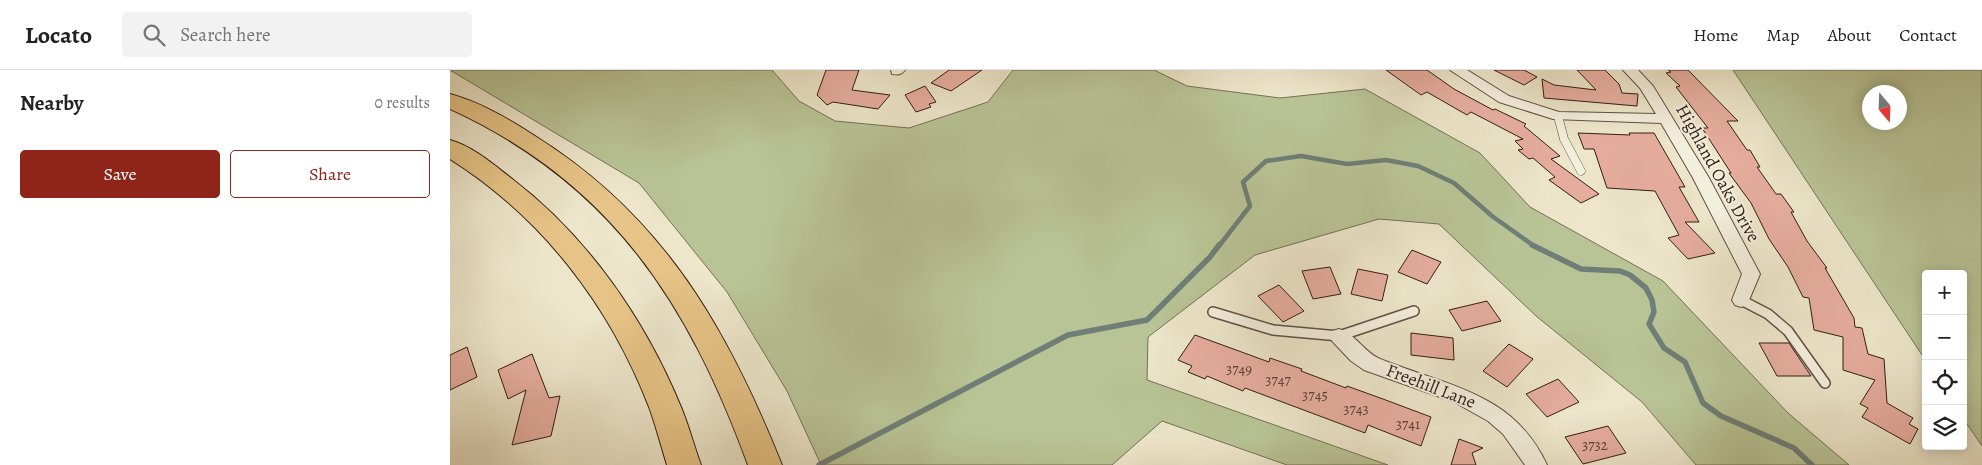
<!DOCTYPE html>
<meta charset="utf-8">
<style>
:root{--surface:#fff;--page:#f2f2f2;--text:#222;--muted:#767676;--line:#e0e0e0;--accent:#8f2418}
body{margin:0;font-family:Alegreya,serif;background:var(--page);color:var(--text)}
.controls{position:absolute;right:15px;bottom:15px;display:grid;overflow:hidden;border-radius:5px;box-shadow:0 2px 12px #0003}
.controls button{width:45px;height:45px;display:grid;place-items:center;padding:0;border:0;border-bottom:1px solid var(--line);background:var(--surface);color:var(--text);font:25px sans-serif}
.compass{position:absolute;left:1412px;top:15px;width:45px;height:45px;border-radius:50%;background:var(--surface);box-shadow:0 2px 12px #0003;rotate:161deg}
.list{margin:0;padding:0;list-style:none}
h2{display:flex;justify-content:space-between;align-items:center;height:65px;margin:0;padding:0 20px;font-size:21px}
h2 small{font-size:16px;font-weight:400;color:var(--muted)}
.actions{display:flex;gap:10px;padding:15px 20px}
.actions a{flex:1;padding:11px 0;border:1px solid var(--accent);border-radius:5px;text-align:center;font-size:18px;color:var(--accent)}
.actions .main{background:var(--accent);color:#fff}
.icon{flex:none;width:28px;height:28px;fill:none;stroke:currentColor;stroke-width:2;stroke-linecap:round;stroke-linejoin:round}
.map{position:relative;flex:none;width:1532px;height:395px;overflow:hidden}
header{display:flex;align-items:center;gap:30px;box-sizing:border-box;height:70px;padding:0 25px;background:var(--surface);border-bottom:1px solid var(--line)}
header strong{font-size:24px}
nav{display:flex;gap:28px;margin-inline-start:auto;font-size:18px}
.search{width:350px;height:45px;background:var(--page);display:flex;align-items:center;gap:12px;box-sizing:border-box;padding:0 18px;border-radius:5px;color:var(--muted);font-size:19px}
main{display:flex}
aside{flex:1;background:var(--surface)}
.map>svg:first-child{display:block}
.green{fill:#b9c496;stroke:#757156;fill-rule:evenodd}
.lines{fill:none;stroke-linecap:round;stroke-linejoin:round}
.stream-far1{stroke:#6f7f77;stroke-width:4.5}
.stream{stroke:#6f7f77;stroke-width:5.5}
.building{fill:#e6ad9f;stroke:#311e15}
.lane-far1-casing{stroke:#605042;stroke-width:9}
.lane-casing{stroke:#605042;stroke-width:12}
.street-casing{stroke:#605042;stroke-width:2}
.highway-casing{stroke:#311e15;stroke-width:2}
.lane-far1{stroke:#f3efdd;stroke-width:8}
.lane{stroke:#f3efdd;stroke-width:9}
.street{fill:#f3efdd;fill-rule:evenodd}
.highway{fill:#e6c386;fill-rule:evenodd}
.labels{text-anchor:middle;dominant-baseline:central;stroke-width:4;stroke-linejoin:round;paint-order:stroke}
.number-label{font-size:15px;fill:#5e4238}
.street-label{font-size:18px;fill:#311e15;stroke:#f3efdd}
</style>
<header>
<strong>Locato</strong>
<div class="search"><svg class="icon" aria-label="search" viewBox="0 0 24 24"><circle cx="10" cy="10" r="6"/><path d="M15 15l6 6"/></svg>Search here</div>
<nav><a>Home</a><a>Map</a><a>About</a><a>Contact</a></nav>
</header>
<main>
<aside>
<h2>Nearby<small>0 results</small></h2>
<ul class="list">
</ul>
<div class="actions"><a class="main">Save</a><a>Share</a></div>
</aside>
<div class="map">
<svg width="1532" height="395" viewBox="0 0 1532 395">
<rect width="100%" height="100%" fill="#ede6cb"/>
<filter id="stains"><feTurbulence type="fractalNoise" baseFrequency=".004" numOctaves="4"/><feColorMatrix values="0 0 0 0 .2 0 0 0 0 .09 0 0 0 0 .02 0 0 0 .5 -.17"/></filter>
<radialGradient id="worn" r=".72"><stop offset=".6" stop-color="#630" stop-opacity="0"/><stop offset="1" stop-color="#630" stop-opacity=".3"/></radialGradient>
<path class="green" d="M0,0h322l27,31 36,20 74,7 79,-26 25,-32h141l33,16 93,12 85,-9 115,64 50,54 133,74 125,132 61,52h-153l-54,-63 -106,-86 -97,-92 -60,-5 -124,36 -107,82 -1,43 241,85h-101l-125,-44 -50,44h-291l-34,-74 -60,-99 -88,-109z
M1283,0h249v376l-19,-28v-144h-37v87zM1450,22v30h-30v-30z"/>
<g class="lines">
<path class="stream-far1" d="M769,176l31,-40 -7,-24 23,-21 35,-5 46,8 39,-4 32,6 36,17 38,33 42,30"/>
<path class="stream" d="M1082,175l49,24 39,2 10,4 16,13 6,12 2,12 -5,12 15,24 21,14 18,41 18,13 73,32 18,17
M369,395l249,-130 79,-15 63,-63 9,-12"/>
</g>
<path class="building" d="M376,0h33l-7,20 38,5 -12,14 -45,-7 -6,3 -10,-10z
M499,0h33l-31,21 -20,-8z
M936,0h41l27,19 39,21 2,-1 31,15 -2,2 36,30 -9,3 48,35 -18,9 -32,-23 6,-3 -22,-19 -4,1 -11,-9 5,-1 -8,-8 8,-2 -52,-27 -4,3 -40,-23 -6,3z
M1044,0h30l13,7 -13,8z
M1127,0h28l14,14 3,9 16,1 -1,12 -93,-8 -2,-19 12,6 42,5z
M1218,0h20l50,51h-11l20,29h3l10,17h-3l19,27h5l13,18h-3l16,29 20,27h-2l29,50 1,9 7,1 6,26 16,5 3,44 26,15 -4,6 9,5 -8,15 -48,-27 6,-9 -8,-4 15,-24 -32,-10v-33l-29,-7 -5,-32 -6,-1 -15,-30 -19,-28 -18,-36 -22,-30h2l-29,-45h6l-32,-41 4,-1 -14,-13 5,-1z
M475,16l11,16 -7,2 2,3 -15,5 -11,-17z
M1128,63l52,2 -1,-2h25l31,54h-6l20,35h-14l30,31 -27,6 -20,-21 11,-3 -24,-44 -48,-3 -13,-39h-10z
M962,180l29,12 -14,22 -29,-12z
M880,197l11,27 -28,5 -11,-28z
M908,199l30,6 -6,26 -31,-7z
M829,215l25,26 -21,11 -25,-26z
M1037,231l14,20 -39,10 -13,-21z
M961,263l42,5 1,22 -43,-5z
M745,265l74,27 1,-4 32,11 -1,2 45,17 1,-2 36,13 48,18 -10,29 -53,-21 -3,8 -120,-45 -2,3 -36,-15 -2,3 -17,-7 4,-6 -14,-6z
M1309,273h30l22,33h-34z
M1059,274l24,15 -26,28 -24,-16z
M17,277l10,30 -27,13v-35z
M82,284l17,44 11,-2 -9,40 -39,9 14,-55 -18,9 -10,-29z
M1108,309l21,23 -32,15 -21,-23z
M1158,356l18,27 -43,11 -18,-27z
M1009,369l24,9 -11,5 4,12h-25z"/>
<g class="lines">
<g class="lane-far1-casing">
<path id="lane-far1" d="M1108,46l6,23 17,32"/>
</g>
<g class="lane-casing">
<path id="lane" d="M1291,230l27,14 20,17 37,52
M763,242l60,18 66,6 75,-25"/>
</g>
<g class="street-casing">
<path id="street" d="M441,0h14c-4,5 -7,5 -13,4z
M1000,0h17l42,26 50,16 97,2 -16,-26 -17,-18h15l15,16 56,92 51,96 -13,31 -6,2 -6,-2 -3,-5 10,-26 -49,-96 -32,-55 -108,-4 -54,-17z
M889,259c15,4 25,22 39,29 67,28 135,33 169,107h-22l-22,-31 -15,-13 -34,-19 -90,-32 -13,-9 -19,-20 -2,-5 2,-5z"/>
</g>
<g class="highway-casing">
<path id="highway" d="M0,24c30,8 59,25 85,42 128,80 192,192 247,329h-34c-59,-161 -136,-282 -298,-356z
M0,70c22,6 43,24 61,38 76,58 134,141 170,229 8,19 13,39 20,58h-34c-6,-19 -11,-39 -18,-58 -39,-101 -107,-190 -199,-248z"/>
</g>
<use href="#lane-far1" class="lane-far1"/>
<use href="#lane" class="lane"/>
<use href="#street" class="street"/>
<use href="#highway" class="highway"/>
</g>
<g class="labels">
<g class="number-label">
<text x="789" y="299">3749</text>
<text x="828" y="310">3747</text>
<text x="865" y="325">3745</text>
<text x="906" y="339">3743</text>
<text x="958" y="354">3741</text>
<text x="1145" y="375">3732</text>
</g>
<g class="street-label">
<text transform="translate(1268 103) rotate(61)">Highland Oaks Drive</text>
<text transform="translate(981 316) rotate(21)">Freehill Lane</text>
</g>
</g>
<rect width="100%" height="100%" filter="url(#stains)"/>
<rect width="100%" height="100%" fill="url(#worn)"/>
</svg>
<div class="controls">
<button>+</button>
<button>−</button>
<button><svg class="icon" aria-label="locate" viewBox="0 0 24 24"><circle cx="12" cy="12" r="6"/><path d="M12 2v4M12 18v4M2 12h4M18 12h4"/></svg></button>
<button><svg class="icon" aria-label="layers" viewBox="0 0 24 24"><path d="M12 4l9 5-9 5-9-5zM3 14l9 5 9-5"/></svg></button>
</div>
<svg class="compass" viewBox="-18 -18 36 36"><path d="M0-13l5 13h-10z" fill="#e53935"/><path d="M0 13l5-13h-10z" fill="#767676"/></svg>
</div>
</main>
